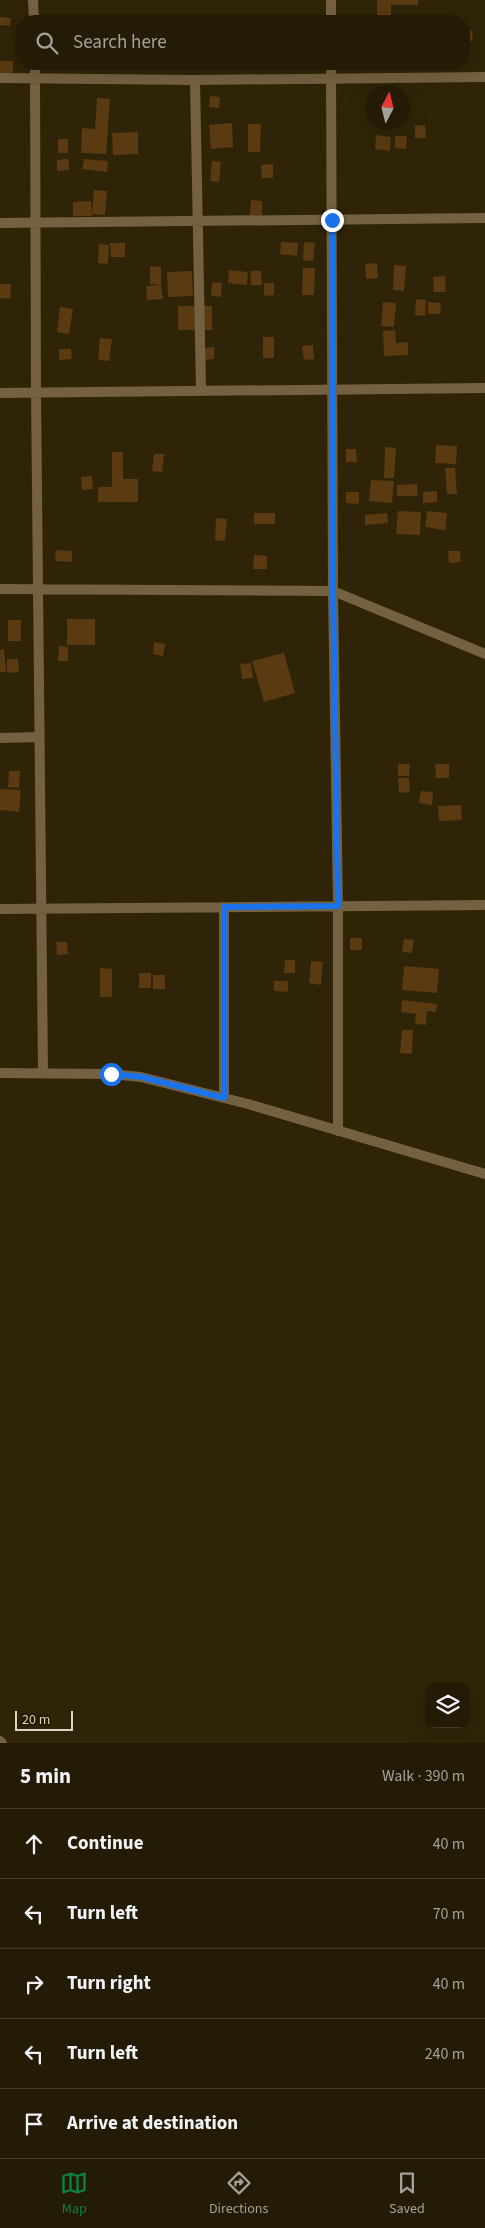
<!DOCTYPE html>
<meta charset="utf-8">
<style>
:root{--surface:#231b05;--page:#2b240f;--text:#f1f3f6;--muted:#a3a19a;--line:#403927;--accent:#0b8043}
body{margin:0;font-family:"Source Sans 3",sans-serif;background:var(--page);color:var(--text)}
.controls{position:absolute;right:15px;bottom:15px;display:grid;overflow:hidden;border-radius:10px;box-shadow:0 5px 20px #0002}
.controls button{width:45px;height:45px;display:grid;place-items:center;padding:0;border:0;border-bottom:1px solid var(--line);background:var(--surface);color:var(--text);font:25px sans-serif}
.compass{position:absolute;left:365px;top:85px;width:45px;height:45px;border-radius:50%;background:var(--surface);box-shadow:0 5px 20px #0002;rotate:7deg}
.scale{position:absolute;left:15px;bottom:12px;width:58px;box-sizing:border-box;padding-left:5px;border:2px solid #dbd4c4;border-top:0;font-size:14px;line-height:18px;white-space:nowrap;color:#dbd4c4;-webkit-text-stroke:4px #251b00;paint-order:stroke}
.stop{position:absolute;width:15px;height:15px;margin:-11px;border:4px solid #1a73e8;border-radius:50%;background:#fff}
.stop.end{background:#1a73e8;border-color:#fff;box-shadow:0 1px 5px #0008}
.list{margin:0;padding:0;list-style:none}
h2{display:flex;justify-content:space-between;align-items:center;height:65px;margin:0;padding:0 20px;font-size:21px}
h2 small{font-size:16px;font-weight:400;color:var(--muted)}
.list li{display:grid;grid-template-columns:32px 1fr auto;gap:15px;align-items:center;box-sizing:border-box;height:70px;padding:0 20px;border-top:1px solid var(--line)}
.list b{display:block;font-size:19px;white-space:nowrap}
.list em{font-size:16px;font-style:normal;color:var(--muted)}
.icon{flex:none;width:28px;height:28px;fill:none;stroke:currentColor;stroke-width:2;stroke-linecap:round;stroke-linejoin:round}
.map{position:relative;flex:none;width:485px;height:1743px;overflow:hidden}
.search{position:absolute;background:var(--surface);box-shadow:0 5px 20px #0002;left:15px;right:15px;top:15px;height:55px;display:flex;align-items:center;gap:12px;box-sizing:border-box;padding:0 18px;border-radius:20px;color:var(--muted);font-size:19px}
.sheet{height:415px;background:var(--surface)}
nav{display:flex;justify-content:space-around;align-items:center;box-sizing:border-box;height:70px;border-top:1px solid var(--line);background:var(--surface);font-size:14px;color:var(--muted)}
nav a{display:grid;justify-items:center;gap:2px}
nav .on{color:var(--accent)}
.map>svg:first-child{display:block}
.building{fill:#593a11}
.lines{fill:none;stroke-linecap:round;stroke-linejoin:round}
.street{stroke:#746141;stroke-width:10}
.route{stroke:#1a73e8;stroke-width:6}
</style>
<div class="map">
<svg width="485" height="1743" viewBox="0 0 485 1743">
<rect width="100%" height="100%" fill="#2f2407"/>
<path class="building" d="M377,0h41v5h-27v12h-14z
M0,17l11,1 -1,8 -10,-1z
M464,31h8l1,10h-9z
M0,61h13v12h-13z
M210,96l10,1 -1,11 -10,-1z
M97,98l13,1 -4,55 -25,-1 1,-25 13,1z
M232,123l1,24 -22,2 -2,-24z
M248,124h13l-1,28h-12z
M425,125l1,13h-11v-12z
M138,132v22l-25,1 -1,-22z
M376,135l15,2 -1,14 -15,-2z
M395,136h12l-1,13 -11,-1z
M58,139h10v14h-10z
M69,159v11l-12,1v-11z
M84,159l24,2 -1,11 -25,-3z
M212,161l9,1 -2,20 -9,-1z
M273,164v14h-11l-1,-13z
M94,190l13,1 -2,24 -13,-1z
M251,200l11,1v15l-12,-1z
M91,201l1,15h-19v-14z
M281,242l17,1 -1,13 -17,-2z
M304,242l11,1 -2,18 -10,-1z
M110,243h15v14h-14z
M99,244l10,1 -1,19 -10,-1z
M377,263l1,15 -12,1 -1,-15z
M394,265l12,1 -2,25 -11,-1z
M150,266l11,1v18l-11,-1z
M303,268h12l-1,27h-12z
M229,270l19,2 -1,13 -19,-2z
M192,271l1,25 -25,1 -1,-25z
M250,271h11l1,14h-11z
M445,276l1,16h-12l-1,-15z
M212,282l10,1 -1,14 -10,-1z
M264,283h10v12l-10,1z
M0,284h11l-1,15 -10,-1z
M161,285l2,14 -16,1 -1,-14z
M416,299l10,1 -1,16 -10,-1z
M383,302l13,1 -2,24 -13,-1z
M428,302l13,1 -1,11h-12z
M178,306h34v24h-34z
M60,307l13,2 -4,25 -12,-2z
M395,330l1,13 12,-1v13l-24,1 -1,-25z
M263,337h11v21h-11z
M100,338l12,1 -3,22 -11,-1z
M313,345l1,14 -10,1 -2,-14z
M214,347v12l-12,1 -1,-12z
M59,349h12l1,10 -13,1z
M436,445l21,1 -1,18 -21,-1z
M385,447l11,1 -2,30h-10z
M346,449h10l1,13h-11z
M112,452h11v27h15v23h-40v-15h14z
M154,454h10l-2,18 -10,-1z
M445,468h10l2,26h-10z
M92,476l1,13 -11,1 -1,-13z
M371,480l23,1 -2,22 -23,-2z
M417,484l1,12h-21v-11z
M437,491v11l-14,1v-11z
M346,492h13v12l-13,-1z
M398,511l23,1 -1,23 -24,-1z
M427,511l20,2 -2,17 -20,-3z
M254,513h21v11h-21z
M387,513l1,10 -23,2v-10z
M216,518l11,1 -2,22 -10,-1z
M56,550l16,1v11l-17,-1z
M448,551h12l1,11 -12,1z
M254,555l13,1v13h-14z
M67,619h28v26h-28z
M8,620h13v21h-13z
M154,642l11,2 -2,12 -10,-2z
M59,646l9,1v14h-10z
M4,649l2,23h-6v-22z
M284,653l11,40 -31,9 -12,-41z
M7,659h11l1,13 -12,1z
M251,663l2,15 -11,1 -2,-15z
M398,764h12l-1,12h-11z
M435,764h14v14h-13z
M9,771h11l-1,17 -11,-1z
M398,778h11l1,14 -11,1z
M0,789l21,1 -2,22 -19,-2z
M421,791l12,1 -1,13 -13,-2z
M461,805l1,15 -23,1 -1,-15z
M350,938h12v12h-12z
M404,939l10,1 -2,13 -10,-1z
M56,942h11l1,12 -11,1z
M285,960h10v13h-11z
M311,961l12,1 -2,23 -12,-2z
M404,966l35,3 -2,24 -35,-3z
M100,968l12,1v28h-12z
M139,973h12v15h-12z
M153,975h12v14h-12z
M274,981h14v11l-14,-1z
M402,1000l35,4 -1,8 -9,-1 -1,14 -11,-1 1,-10 -15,-2z
M402,1030h11l-1,24 -12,-1z"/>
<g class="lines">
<path class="street" d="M33,0l1,21
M331,0v21
M35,64l1,328 7,681
M331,64l2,527 5,316v224
M0,78l195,2 290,-3
M195,80l6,310
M0,223l485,-5
M0,393l485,-5
M0,589l333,2 152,63
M0,738l39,-1
M224,907v191
M0,909l485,-4
M0,1073l111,1 30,3 107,27 237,70
M0,1741l2,2"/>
</g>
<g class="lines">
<path class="route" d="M111,1074l31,3 82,21v-191l114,-1 -5,-315 -1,-371"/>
</g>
</svg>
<div class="controls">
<button><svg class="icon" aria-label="layers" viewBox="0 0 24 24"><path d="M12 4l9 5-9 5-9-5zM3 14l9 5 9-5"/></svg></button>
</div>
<svg class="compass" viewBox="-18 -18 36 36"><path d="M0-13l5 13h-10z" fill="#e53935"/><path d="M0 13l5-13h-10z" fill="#a3a19a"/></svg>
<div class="scale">20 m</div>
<div class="stop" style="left:111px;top:1074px"></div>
<div class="stop end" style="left:332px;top:220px"></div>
<div class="search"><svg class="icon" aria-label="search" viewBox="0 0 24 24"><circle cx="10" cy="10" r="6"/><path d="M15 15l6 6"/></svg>Search here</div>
</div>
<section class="sheet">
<h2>5 min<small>Walk · 390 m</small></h2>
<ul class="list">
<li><svg class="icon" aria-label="ahead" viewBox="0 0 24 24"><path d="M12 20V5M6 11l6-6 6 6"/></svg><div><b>Continue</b></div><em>40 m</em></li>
<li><svg class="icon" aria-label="left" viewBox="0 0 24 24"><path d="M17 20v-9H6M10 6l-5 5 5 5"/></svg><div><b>Turn left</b></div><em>70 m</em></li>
<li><svg class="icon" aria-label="right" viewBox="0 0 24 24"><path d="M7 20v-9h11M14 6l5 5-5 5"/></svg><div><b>Turn right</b></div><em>40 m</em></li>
<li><svg class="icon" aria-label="left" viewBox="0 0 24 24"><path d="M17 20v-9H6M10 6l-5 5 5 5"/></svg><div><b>Turn left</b></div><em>240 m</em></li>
<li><svg class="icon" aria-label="arrive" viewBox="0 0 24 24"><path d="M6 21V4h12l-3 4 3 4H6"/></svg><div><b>Arrive at destination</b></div></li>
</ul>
</section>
<nav>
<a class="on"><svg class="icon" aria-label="map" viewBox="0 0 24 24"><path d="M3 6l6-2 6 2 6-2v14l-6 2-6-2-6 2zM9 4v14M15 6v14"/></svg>Map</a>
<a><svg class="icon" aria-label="directions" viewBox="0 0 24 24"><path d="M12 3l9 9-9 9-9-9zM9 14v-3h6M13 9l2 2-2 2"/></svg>Directions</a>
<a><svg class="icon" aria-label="saved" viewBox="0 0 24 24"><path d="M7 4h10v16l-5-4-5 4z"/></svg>Saved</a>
</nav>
